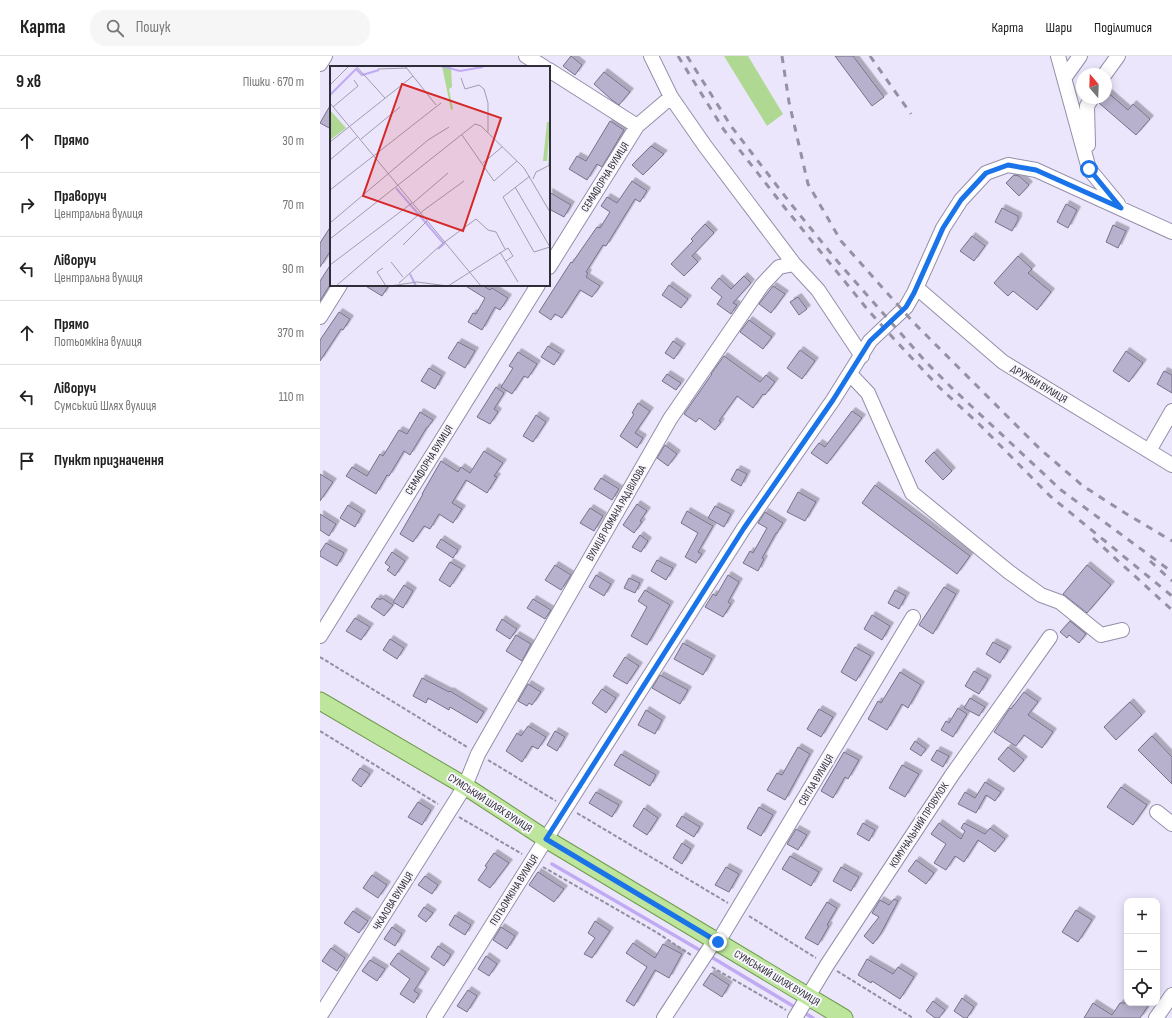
<!DOCTYPE html>
<html lang="uk">
<meta charset="utf-8">
<style>
:root{--surface:#fff;--page:#f6f6f6;--text:#222;--muted:#767676;--line:#e0e0e0}
body{margin:0;font-family:"Sofia Sans Condensed",sans-serif;background:var(--page);color:var(--text)}
.controls{position:absolute;right:12px;bottom:12px;display:grid;overflow:hidden;border-radius:8px;box-shadow:0 2px 10px #0003}
.controls button{width:36px;height:36px;display:grid;place-items:center;padding:0;border:0;border-bottom:1px solid var(--line);background:var(--surface);color:var(--text);font:20px sans-serif}
.compass{position:absolute;left:756px;top:12px;width:36px;height:36px;border-radius:50%;background:var(--surface);box-shadow:0 2px 10px #0003;rotate:341deg}
.stop{position:absolute;width:12px;height:12px;margin:-9px;border:3px solid #1a73e8;border-radius:50%;background:#fff}
.stop.end{background:#1a73e8;border-color:#fff;box-shadow:0 1px 4px #0008}
.list{margin:0;padding:0;list-style:none}
h2{display:flex;justify-content:space-between;align-items:center;height:52px;margin:0;padding:0 16px;font-size:17px}
h2 small{font-size:13px;font-weight:400;color:var(--muted)}
.list li{display:grid;grid-template-columns:26px 1fr auto;gap:12px;align-items:center;box-sizing:border-box;height:64px;padding:0 16px;border-top:1px solid var(--line)}
.list b{display:block;font-size:15px;white-space:nowrap}
.list p{margin:0;font-size:13px;white-space:nowrap;color:var(--muted)}
.list em{font-size:13px;font-style:normal;color:var(--muted)}
.icon{flex:none;width:22px;height:22px;fill:none;stroke:currentColor;stroke-width:2;stroke-linecap:round;stroke-linejoin:round}
.map{position:relative;flex:none;width:852px;height:962px;overflow:hidden}
header{display:flex;align-items:center;gap:24px;box-sizing:border-box;height:56px;padding:0 20px;background:var(--surface);border-bottom:1px solid var(--line)}
header strong{font-size:19px}
nav{display:flex;gap:22px;margin-inline-start:auto;font-size:14px}
.search{width:280px;height:36px;background:var(--page);display:flex;align-items:center;gap:10px;box-sizing:border-box;padding:0 14px;border-radius:16px;color:var(--muted);font-size:15px}
main{display:flex}
aside{flex:1;background:var(--surface)}
.map>svg:first-child{display:block}
.green{fill:#afd892}
.lines{fill:none;stroke-linecap:round;stroke-linejoin:round}
.stream{stroke:#c0abf3;stroke-width:3.5}
.building{fill:#b8b1cd;stroke:#78718b;filter:url(#shadow)}
.minor-casing{stroke:#958ea9;stroke-width:16}
.major-casing{stroke:#6f9a4d;stroke-width:19}
.path{stroke:#938fa1;stroke-width:2;stroke-dasharray:4 2;stroke-linecap:butt}
.minor{stroke:#fff;stroke-width:14}
.major{stroke:#bde59b;stroke-width:17}
.rail{stroke:#9591a2;stroke-width:3;stroke-dasharray:7 7;stroke-linecap:butt}
.route{stroke:#1a73e8;stroke-width:5}
.labels{text-anchor:middle;dominant-baseline:central;stroke-width:4;stroke-linejoin:round;paint-order:stroke}
.street-label{font-size:11px;fill:#2f2d38;stroke:#f8f6fc}
.inset-river{fill:none;stroke:#c0abf3;stroke-width:2}
.inset-road{fill:none;stroke:#a09cae;stroke-width:1}
.view{fill:#d62828;fill-opacity:0.15;stroke:#d62828;stroke-width:2}
.inset-edge{fill:none;stroke:#2f2d38;stroke-width:2}
</style>
<header>
<strong>Карта</strong>
<div class="search"><svg class="icon" aria-label="search" viewBox="0 0 24 24"><circle cx="10" cy="10" r="6"/><path d="M15 15l6 6"/></svg>Пошук</div>
<nav><a>Карта</a><a>Шари</a><a>Поділитися</a></nav>
</header>
<main>
<aside>
<h2>9 хв<small>Пішки · 670 m</small></h2>
<ul class="list">
<li><svg class="icon" aria-label="ahead" viewBox="0 0 24 24"><path d="M12 20V5M6 11l6-6 6 6"/></svg><div><b>Прямо</b></div><em>30 m</em></li>
<li><svg class="icon" aria-label="right" viewBox="0 0 24 24"><path d="M7 20v-9h11M14 6l5 5-5 5"/></svg><div><b>Праворуч</b><p>Центральна вулиця</p></div><em>70 m</em></li>
<li><svg class="icon" aria-label="left" viewBox="0 0 24 24"><path d="M17 20v-9H6M10 6l-5 5 5 5"/></svg><div><b>Ліворуч</b><p>Центральна вулиця</p></div><em>90 m</em></li>
<li><svg class="icon" aria-label="ahead" viewBox="0 0 24 24"><path d="M12 20V5M6 11l6-6 6 6"/></svg><div><b>Прямо</b><p>Потьомкіна вулиця</p></div><em>370 m</em></li>
<li><svg class="icon" aria-label="left" viewBox="0 0 24 24"><path d="M17 20v-9H6M10 6l-5 5 5 5"/></svg><div><b>Ліворуч</b><p>Сумський Шлях вулиця</p></div><em>110 m</em></li>
<li><svg class="icon" aria-label="arrive" viewBox="0 0 24 24"><path d="M6 21V4h12l-3 4 3 4H6"/></svg><div><b>Пункт призначення</b></div></li>
</ul>
</aside>
<div class="map">
<svg width="852" height="962" viewBox="0 0 852 962">
<defs>
<filter id="shadow"><feDropShadow dx="3.5" dy="-3.5" stdDeviation="0" flood-color="#0004"/></filter>
</defs>
<rect width="100%" height="100%" fill="#ece6fd"/>
<path class="green" d="M404,0h24l35,58 -16,12z"/>
<g class="lines">
<path class="stream" d="M232,808l151,88
M388,899l90,54
M483,956l10,6"/>
</g>
<path class="building" d="M251,0l11,9 -7,10 -12,-9z
M515,0h18l31,41 -12,9z
M284,16l26,20 -11,13 -7,-5 -18,-16z
M786,35l22,19 5,-6 17,15 -14,16 -37,-32 1,-5h6z
M11,48v25l-11,-6z
M290,65l14,9 -22,37 -5,-3 -10,16 -18,-11 8,-13 9,5z
M331,90l13,8 -21,21 -11,-10z
M694,119l5,1 10,9 -10,11 -13,-13z
M312,125l15,10 -7,11 -5,-3 -29,47 -3,-1 -17,27 2,1 -2,4 14,9 -8,11 -12,-7 -18,28 -7,-4 -4,6 -12,-8 32,-50 1,1 25,-36 3,1 10,-16 -9,-6 6,-9 10,6z
M229,136l22,13 -7,12 -15,-8z
M746,148l11,6 -9,18 -11,-6z
M682,152l16,8v4l-6,11 -17,-9z
M385,168l9,9 -22,23 6,6 -14,14 -13,-12 22,-23 -2,-2z
M793,169l13,6 -8,17 -12,-6z
M11,170v24l-11,17v-24z
M652,180l13,10 -11,15 -14,-10z
M698,200l14,13 -4,4 23,19 -14,18 -24,-19 -5,5 -14,-13z
M11,208v19l-11,18v-20z
M424,220l7,7 -18,20 4,2 -6,9 -14,-10 5,-7 -11,-9 8,-10 12,11z
M44,229h25l-7,11z
M144,229h18l8,5 2,-2 16,10 -8,12 -5,-3 -13,23 -14,-8 5,-9 3,1 9,-16z
M349,229l19,14 -7,9 -19,-13z
M453,230l12,8 -14,19 -12,-9z
M478,241l9,12 -8,6 -9,-13z
M19,256l11,7 -7,11 -2,-1 -21,32v-21z
M429,264l23,17 -9,12 -23,-17z
M353,285l9,6 -8,12 -9,-6z
M138,286l17,9 -10,17 -17,-10z
M228,290l13,8 -7,11 -13,-8z
M480,294l15,11 -13,18 -15,-11z
M806,295l17,12 -14,19 -16,-11z
M198,296l19,12 -9,14 -4,-2 -12,18 -11,-7 12,-19 -4,-2z
M404,300l36,26 6,-7 9,7 -10,13 -2,-1 -10,14 -16,-12 -18,25 2,1 -6,8 -16,-12 -3,4 -12,-8 28,-40h-1z
M109,312l13,8 -7,13 -14,-8z
M844,315l8,4v18l-15,-9z
M347,318l14,9 -5,7 -14,-9z
M176,331l8,6 -10,16 4,3 -8,12 -13,-7z
M318,347l12,8 -15,22 8,5 -6,10 -17,-12 14,-22 -2,-1z
M532,355l10,7 -35,46 -16,-11 8,-10 6,4z
M100,356l13,8 -5,7h-1l-17,28 -6,-4 -15,25 -2,-1 -11,19 -30,-18 6,-9 15,9 13,-22 3,2 16,-26 8,4z
M216,359l10,7 -13,20 -10,-6z
M345,389l12,9 -9,12 -11,-8z
M164,395l19,12 -9,13 3,1 -10,16 -21,-13 -14,23 10,6 -9,14 -14,-9 -9,15 -6,-3 -11,16 -13,-8 23,-40h-1l19,-33 17,11 3,-5 9,6z
M614,396l18,19 -9,9 -18,-19z
M417,413l10,5 -6,12 -10,-6z
M0,418l13,8 -13,19z
M281,422l18,11 -7,11 -18,-11z
M555,429l95,71 -13,18 -95,-71z
M478,436l18,10 -11,19 -18,-9z
M317,448l10,7 -7,10 2,1 -8,11 -11,-8z
M28,449l14,9 -7,13 -15,-9z
M395,450l16,8 -7,13 -16,-9z
M270,452l13,8 -9,15 -14,-8z
M367,455l26,15 -15,26 4,2 -6,9 -11,-6 13,-24 -17,-10z
M445,456l18,11 -6,10h-1l-14,25 2,1 -6,12 -15,-8 7,-12 3,2 14,-25 -9,-5z
M0,458l16,10 -7,12 -9,-6z
M320,479l8,6 -7,11 -9,-5z
M121,483l17,11 -5,8 -17,-11z
M6,487l18,10 -7,13 -17,-10v-4z
M72,496l13,9 -10,15 -8,-6 3,-3 -5,-4z
M337,504l16,8 -7,12 -15,-9z
M130,506l12,7 -12,18 -11,-7z
M235,509l16,10 -10,15 -16,-10z
M767,509l24,20 -24,28 -24,-19z
M276,519l15,9 -7,12 -15,-9z
M408,519l11,7 -11,20 3,2 -8,13 -18,-10 8,-13 3,2z
M309,522l11,5 -5,10 -11,-5z
M84,529l9,6 -10,17 -10,-6z
M624,531l12,7 -23,40 -14,-9z
M325,534l25,15 -23,40 -16,-9 16,-29 -9,-6z
M575,534l11,6 -7,13 -11,-6z
M57,542l3,2 2,-2 11,7 -9,11 -13,-9z
M213,543l18,11 -6,9 -18,-11z
M552,559l18,11 -8,14 -18,-11z
M35,562l15,9 -9,13 -15,-9z
M182,563l15,10 -7,10 -14,-9z
M750,565l16,13 -7,9 -10,-8 -2,3 -7,-6z
M196,579l15,9 -9,17 -16,-10z
M70,583l14,9 -7,11 -14,-9z
M673,586l15,8 -8,13 -14,-9z
M363,587l29,16 -9,16 -29,-16z
M535,591l16,9 -15,25 -15,-9z
M305,601l14,9 -12,18 -14,-8z
M654,615l14,8 -9,15 -14,-8z
M580,616l21,13 -13,23 -6,-4 -15,26 -19,-11 10,-18 3,2z
M340,619l28,15 -8,14 -28,-16z
M102,622l27,14 1,-1 34,21 -7,11 -27,-16 -1,3 -21,-12 -2,5 -13,-7z
M208,628l13,8 -9,13 -3,-2 -2,3 -9,-5z
M282,633l14,9 -10,15 -14,-10z
M704,636l14,10 -10,13 25,17 -11,16 -18,-13 -8,11 -22,-14 16,-24 1,1z
M650,642l15,9 -6,9 -15,-8z
M810,646l12,13 -26,25 -12,-13z
M638,652l9,6 -14,23 -12,-7 5,-9 3,2z
M499,653l14,8 -12,20 -14,-8z
M326,654l16,10 -7,14 -17,-9z
M208,670l18,11 -8,12 -6,-3 -10,16 -16,-11 11,-18 4,3z
M235,675l10,6 -8,14 -10,-6z
M832,680l20,21v27l-34,-34z
M595,685l11,8 -5,7 -11,-7z
M478,691l12,7 -25,46 -18,-10 10,-17 5,2z
M688,691l16,13 -10,12 -16,-13z
M617,694l12,6 -6,11 -12,-7z
M524,696l15,8 -11,19 -3,-2 -12,21 -12,-7z
M301,698l35,21 -6,11 -36,-21z
M582,709l17,9 -14,23 -16,-9z
M40,712l10,6 -9,13 -9,-7z
M665,726l16,10 -6,9 -9,-6 -10,18 -18,-9 7,-12 10,6z
M801,731l26,18 -14,20 -26,-18z
M276,736l23,13 -7,12 -23,-14z
M98,746l13,8 -9,15 -14,-8z
M439,751l14,8 -12,21 -14,-8z
M324,752l14,10 -11,17 -14,-9z
M362,760l18,11 -6,10 -18,-11z
M543,767l12,7 -6,11 -12,-7z
M619,767l22,16 4,-8 -4,-3 3,-5 21,11 5,-6 15,11 -10,13 -17,-12 -14,22 -9,-6 -9,14 -12,-7 12,-19 -15,-10z
M476,773l11,6 -9,15 -11,-6z
M362,787l9,6 -9,15 -9,-6z
M174,797l15,10 -19,25 -12,-8 9,-13 -2,-1z
M470,800l29,16 -8,14 -29,-17z
M596,804l18,13 -8,11 -18,-13z
M406,811l13,7 -10,18 -14,-7z
M521,811l18,10 -8,14 -18,-10z
M218,816l26,17 -10,13 -25,-17z
M52,819l15,10 -9,13 -15,-10z
M105,820l13,9 -6,9 -14,-9z
M574,843l4,2 -18,34 -7,9 -9,-8 15,-19 -7,-4 8,-13 9,5z
M507,846l10,6 -10,17 2,1 -11,19 -13,-7z
M104,851l9,6 -7,9 -8,-6z
M756,854l16,10 -14,22 -16,-10z
M33,855l15,10 -9,12 -15,-10z
M135,859l16,10 -6,10 -16,-10z
M275,865l15,10 -18,27 -8,-4 11,-16 -7,-5z
M72,871l10,7 -7,12 -11,-7z
M181,871l14,9 -8,13 -14,-9z
M313,887l22,15 8,-14 19,10 -13,24 -14,-8 -21,36 -8,-5 21,-34 -21,-14z
M118,890l13,9 -7,11 -13,-9z
M11,892l14,10 -8,13 -15,-10z
M78,897l28,19 -12,19 5,3 -5,9 -14,-9 10,-15 -20,-15z
M166,900l11,8 -8,12 -11,-7z
M547,903l26,15 5,-7 16,10 -14,22 -28,-18 -1,2 -13,-8z
M50,904l15,9 -8,12 -15,-10z
M391,917l18,12 -7,12 -19,-12z
M148,934l9,6 -10,16 -10,-6z
M642,942l12,9 -7,11h-3l-10,-7z
M613,945l12,9 -6,8h-4l-9,-7z
M773,947l19,12 8,-12h30l-10,15h-56z"/>
<g class="lines">
<g class="minor-casing">
<path id="minor" d="M206,0l18,11
M331,0l20,41 34,49 89,118 24,26 44,66
M738,0l31,113 29,35
M0,8l5,-8
M229,14l88,56
M785,18l13,-18
M745,21l15,-21
M768,89l-1,-39 5,-8
M229,211l88,-141 34,-29
M597,232l86,74 169,103
M0,261l20,-32
M530,318l18,19 44,100 97,79 32,23 19,7 41,33 21,-5
M829,395l23,-40
M0,580l218,-351
M837,756l15,12
M398,886l195,-325
M0,960l145,-230 13,-32 192,-335 92,-134 17,-18 15,-3
M114,962l132,-211 178,-279 89,-128 37,-59 36,-34 8,-14 29,-65 18,-28 25,-27 22,-8 28,5 136,62
M344,962l51,-78
M475,962l32,-53 125,-190 98,-138
M836,962l16,-23"/>
</g>
<g class="major-casing">
<path id="major" d="M0,645l145,85 81,53 298,179"/>
</g>
<path class="path" d="M0,601l147,90
M0,675l118,73
M168,704l68,41
M257,757l151,90
M139,761l63,37
M223,811l113,65 35,23
M429,860l67,42
M392,911l74,43
M517,915l76,47"/>
<use href="#minor" class="minor"/>
<use href="#major" class="major"/>
<path class="rail" d="M358,0l46,74 61,78 83,102 26,29 46,49 40,37 70,71 122,100
M367,0l44,70 60,78 47,58 87,99 27,27 109,102 111,82
M462,0l7,46 19,82 33,57 72,81 127,127 43,37 42,27 47,28
M550,0l41,58
M773,482l79,72
M830,505l22,20"/>
</g>
<g class="lines">
<path class="route" d="M398,886l-172,-103 198,-311 89,-128 37,-59 36,-34 8,-14 29,-65 18,-28 25,-27 22,-8 28,5 85,38 -32,-39"/>
</g>
<g class="labels">
<g class="street-label">
<text transform="translate(285 121) rotate(-58)">СЕМАФОРНА ВУЛИЦЯ</text>
<text transform="translate(719 328) rotate(31)">ДРУЖБИ ВУЛИЦЯ</text>
<text transform="translate(109 404) rotate(-58)">СЕМАФОРНА ВУЛИЦЯ</text>
<text transform="translate(296 457) rotate(-60)">ВУЛИЦЯ РОМАНА РАДІВІЛОВА</text>
<text transform="translate(496 724) rotate(-59)">СВІТЛА ВУЛИЦЯ</text>
<text transform="translate(170 747) rotate(33)">СУМСЬКИЙ ШЛЯХ ВУЛИЦЯ</text>
<text transform="translate(599 769) rotate(-57)">КОМУНАЛЬНИЙ ПРОВУЛОК</text>
<text transform="translate(194 834) rotate(-58)">ПОТЬОМКІНА ВУЛИЦЯ</text>
<text transform="translate(73 845) rotate(-58)">ЧКАЛОВА ВУЛИЦЯ</text>
<text transform="translate(457 922) rotate(31)">СУМСЬКИЙ ШЛЯХ ВУЛИЦЯ</text>
</g>
</g>
<g transform="translate(10 10)">
<rect width="220" height="220" fill="#ece6fd"/>
<path d="M112,0h9l1,21 -3,2 4,20 -2,1zM0,44l16,18 -16,12zM217,56h3v4l-3,35h-4z" fill="#afd892"/>
<path class="inset-river" d="M111,0l19,5 23,-4M0,29l26,-26 6,6 17,-5M66,122l48,56 -6,5M80,208l6,12"/>
<path class="inset-road" d="M26,0l29,32M75,0l31,39M48,3l29,-1M131,12l4,11 14,-4 5,4 4,14v29M0,19l18,-18M0,37l151,183M3,41l25,-21 -4,-6M132,69l32,46 23,-20M31,73l39,-32M0,76l83,-66M0,94l27,-23M153,97l19,-16M219,100l1,-23M200,110l-27,21 31,55 16,-5M203,113l3,-7 14,-7M185,121l35,60M0,124l111,-87M83,137l35,-30M0,157l98,-83 21,-13M0,173l145,-115 6,2 43,42 26,44M73,179l24,-24M170,186l18,30M61,196l12,15M0,199l82,-62M53,202l-6,4 9,14M69,217l43,-39 34,-25 12,11 8,2 9,17M6,220l88,-76 40,-29M60,220l27,-4 31,4 60,-38 5,8 -7,5"/>
<path class="view" d="M72,18l99,34 -38,113 -100,-35z"/>
<rect width="220" height="220" class="inset-edge"/>
</g>
</svg>
<div class="controls">
<button>+</button>
<button>−</button>
<button><svg class="icon" aria-label="locate" viewBox="0 0 24 24"><circle cx="12" cy="12" r="6"/><path d="M12 2v4M12 18v4M2 12h4M18 12h4"/></svg></button>
</div>
<svg class="compass" viewBox="-18 -18 36 36"><path d="M0-13l5 13h-10z" fill="#e53935"/><path d="M0 13l5-13h-10z" fill="#767676"/></svg>
<div class="stop" style="left:769px;top:113px"></div>
<div class="stop end" style="left:398px;top:886px"></div>
</div>
</main>
